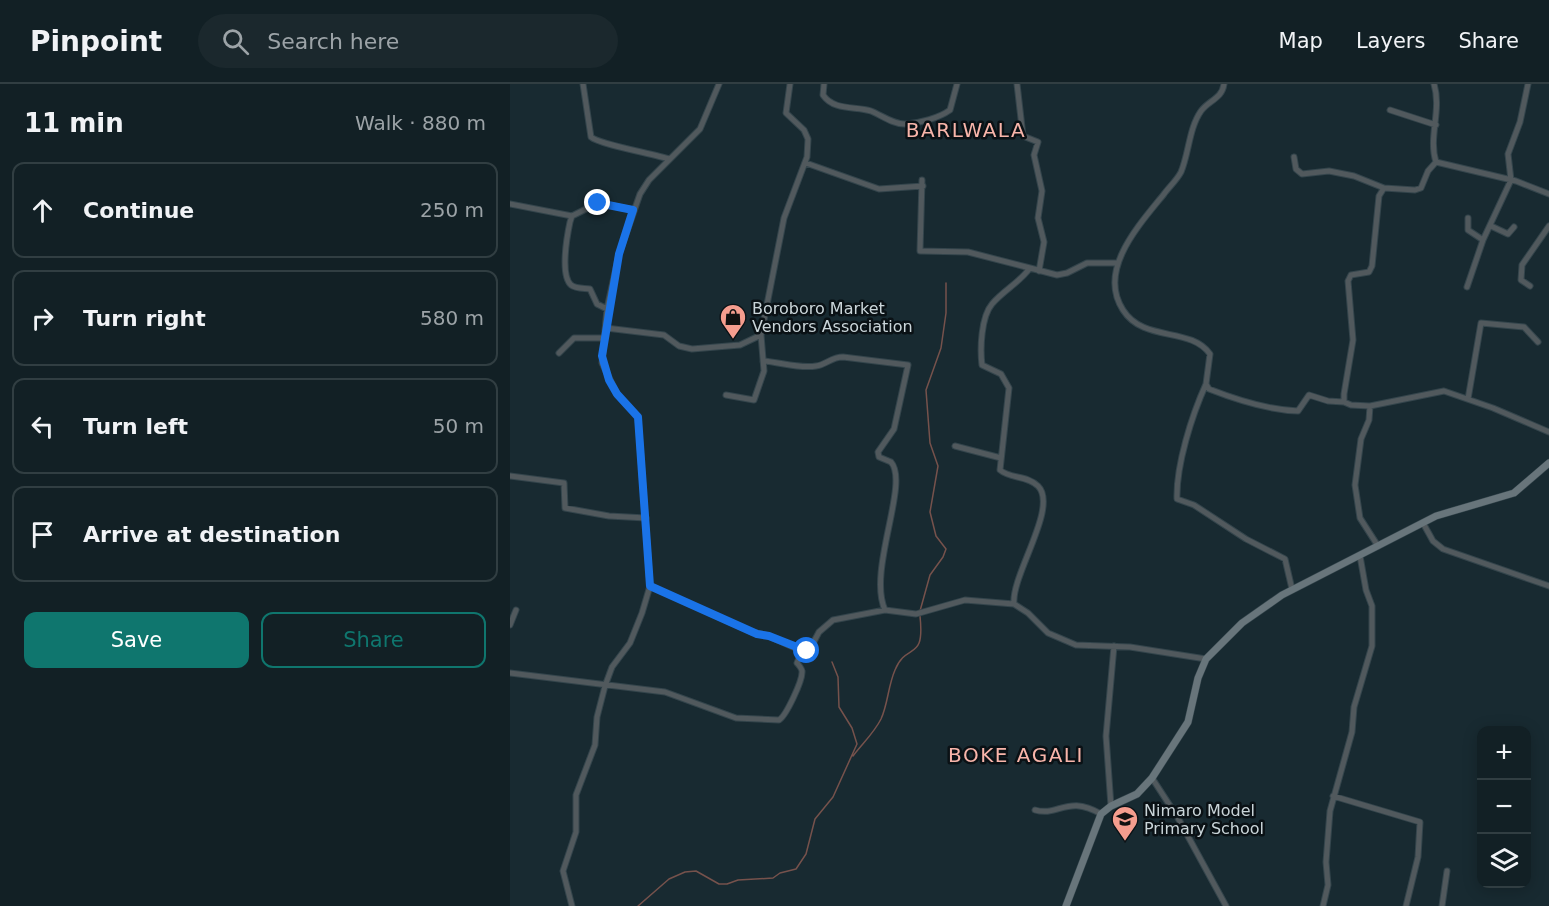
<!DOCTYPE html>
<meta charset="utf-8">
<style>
:root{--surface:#122025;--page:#1b282d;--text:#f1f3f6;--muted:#9ca3a7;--line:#313e42;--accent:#0f766e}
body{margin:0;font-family:"DejaVu Sans",sans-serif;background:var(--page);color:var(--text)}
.controls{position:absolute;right:18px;bottom:18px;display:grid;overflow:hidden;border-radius:12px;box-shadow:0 3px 15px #0003}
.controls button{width:54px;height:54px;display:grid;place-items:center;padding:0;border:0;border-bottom:2px solid var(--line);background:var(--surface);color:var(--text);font:30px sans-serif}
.stop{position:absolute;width:18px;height:18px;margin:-14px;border:4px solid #1a73e8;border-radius:50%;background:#fff}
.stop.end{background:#1a73e8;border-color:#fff;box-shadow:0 2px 6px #0008}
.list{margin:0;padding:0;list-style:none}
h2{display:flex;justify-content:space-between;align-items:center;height:78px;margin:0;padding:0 24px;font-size:26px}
h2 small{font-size:20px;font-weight:400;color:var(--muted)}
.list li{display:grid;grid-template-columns:39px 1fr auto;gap:18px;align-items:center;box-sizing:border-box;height:96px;margin:0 12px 12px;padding:0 12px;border:2px solid var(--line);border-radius:12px}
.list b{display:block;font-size:22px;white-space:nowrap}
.list em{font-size:20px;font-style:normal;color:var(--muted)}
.actions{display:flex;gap:12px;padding:18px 24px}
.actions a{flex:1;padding:14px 0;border:2px solid var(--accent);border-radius:12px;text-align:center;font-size:21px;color:var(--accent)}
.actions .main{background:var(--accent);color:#fff}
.icon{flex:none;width:33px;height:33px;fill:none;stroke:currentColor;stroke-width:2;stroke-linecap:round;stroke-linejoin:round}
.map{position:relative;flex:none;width:1039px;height:822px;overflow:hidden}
header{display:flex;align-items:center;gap:36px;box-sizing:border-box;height:84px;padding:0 30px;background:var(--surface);border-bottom:2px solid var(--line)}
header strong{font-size:28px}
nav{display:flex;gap:33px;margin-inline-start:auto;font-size:21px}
.search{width:420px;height:54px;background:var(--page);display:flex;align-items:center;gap:15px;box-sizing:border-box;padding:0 21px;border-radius:33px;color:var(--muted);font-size:22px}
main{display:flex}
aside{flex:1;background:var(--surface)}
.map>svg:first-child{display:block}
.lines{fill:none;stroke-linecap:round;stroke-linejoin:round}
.stream{stroke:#76524c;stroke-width:1.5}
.street-casing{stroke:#34454c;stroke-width:7}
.secondary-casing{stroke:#34454c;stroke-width:8}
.street{stroke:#51595d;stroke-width:5}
.secondary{stroke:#68757b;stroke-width:7}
.route{stroke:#1a73e8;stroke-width:8}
.labels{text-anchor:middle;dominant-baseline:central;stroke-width:5;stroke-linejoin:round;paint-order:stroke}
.poi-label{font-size:16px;fill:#cad5d9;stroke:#0a1115;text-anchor:start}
.quarter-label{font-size:20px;letter-spacing:1.5px;fill:#f8b5aa;stroke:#0a1115}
</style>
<header>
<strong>Pinpoint</strong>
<div class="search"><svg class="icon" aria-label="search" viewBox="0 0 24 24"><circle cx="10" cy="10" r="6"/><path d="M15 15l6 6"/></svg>Search here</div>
<nav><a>Map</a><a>Layers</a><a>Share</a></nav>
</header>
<main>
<aside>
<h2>11 min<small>Walk · 880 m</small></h2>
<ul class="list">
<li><svg class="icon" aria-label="ahead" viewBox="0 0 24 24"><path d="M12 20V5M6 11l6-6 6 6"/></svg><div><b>Continue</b></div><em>250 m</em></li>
<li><svg class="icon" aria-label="right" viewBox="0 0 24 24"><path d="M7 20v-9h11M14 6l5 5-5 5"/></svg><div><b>Turn right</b></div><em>580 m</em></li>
<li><svg class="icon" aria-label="left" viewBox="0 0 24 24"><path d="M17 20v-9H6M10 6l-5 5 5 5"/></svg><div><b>Turn left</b></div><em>50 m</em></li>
<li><svg class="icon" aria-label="arrive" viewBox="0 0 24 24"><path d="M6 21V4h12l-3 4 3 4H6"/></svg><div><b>Arrive at destination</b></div></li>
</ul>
<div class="actions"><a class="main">Save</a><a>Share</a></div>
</aside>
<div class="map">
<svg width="1039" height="822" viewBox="0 0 1039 822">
<rect width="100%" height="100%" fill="#182a31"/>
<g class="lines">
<path class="stream" d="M410,527l10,-36 13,-18 3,-8 -10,-13 -6,-24 8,-46 -8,-23 -4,-53 15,-42 5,-35v-30
M343,672c9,-12 21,-23 28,-37 7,-15 7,-33 14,-49 12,-29 30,-7 25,-54
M128,822l31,-27 16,-7 11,-1 23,13h8l11,-4 35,-2 7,-5 16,-4 10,-15 9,-35 18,-22 24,-53 -5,-16 -13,-21 -1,-30 -6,-15"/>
<g class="street-casing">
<path id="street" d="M73,0l8,53c7,7 63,17 78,22
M314,0l-1,11c11,16 32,11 48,16 10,4 23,14 35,13 14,-1 33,-6 44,-14l7,-26
M507,0l6,52 15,6 -4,13 8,36 -4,27 6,24 -5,29
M714,0c-2,15 -15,16 -23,27 -12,17 -12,42 -20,61 -4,8 -12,15 -17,22 -25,31 -67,76 -41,116 21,33 67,16 87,44l-4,30 3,5c28,11 59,21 89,22l11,-16 19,6 16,1
M924,0c8,26 -6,53 2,78
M880,26l46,15
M784,73l2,12 6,5 27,-3 25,5 30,12
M296,79l73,26 44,-3
M412,96l-2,71 48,1 62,16
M1039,110l-33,-13 -80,-19 -8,9 -7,17 -6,2 -31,-2 -5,8 -7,70 -3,6 -18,3 -3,6 5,59 -9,54v8l7,3 19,1 74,-15 49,17 56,24
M0,120l62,12
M958,134v12l15,10
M981,142l17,8 6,-7
M1020,202l-9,-6 1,-15 27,-39
M957,203l16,-47 28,-60 -3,-26 12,-32 8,-38
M97,225l-10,-5 -7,-15c-5,-1 -14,0 -19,-4 -11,-10 -4,-49 -1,-63l2,-6 26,-13 35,7
M96,244l58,7 15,11 13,3 48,-4 21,-10
M49,269l15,-15h30
M253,277c17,1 36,8 53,5 10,-1 15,-9 27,-9l65,8 -14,64 -16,23 1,5 12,5c19,21 -24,109 -6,148
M696,300c-14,31 -30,81 -29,115l17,6 52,34 39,20 7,30
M216,311l28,5 10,-29 -3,-36 23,-117 23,-61 1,-18 -4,-9 -18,-17 4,-29
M958,315l13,-76 43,4 14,15
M860,322l-1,14 -8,19 -6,46 5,33 18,28
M445,362l46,12
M0,392l54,7 1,25 44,8 37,2
M913,439l10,18 10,8 106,37
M140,502l102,46 17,4 33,15 8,-2 9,-17 14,-12 52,-10 31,4 49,-14 49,4 14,9 20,20 28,12 54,2 76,12
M504,520c-3,-29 45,-97 24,-118 -11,-11 -28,-7 -38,-16l9,-82 -8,-14 -19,-9c-2,-16 -1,-48 10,-61 12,-14 27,-21 38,-36l27,7 10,-2 20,-10h31
M0,541l6,-15
M0,589l155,19 71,26 43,2c7,-4 24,-40 23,-49 0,-2 -4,-7 -5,-8l5,-12
M642,694l26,40 48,88
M823,712l87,26 -2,35 -12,49
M601,722l-5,-70 8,-90
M525,726c23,7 33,-16 66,4
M62,822l-9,-35 13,-39v-37l19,-50 2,-28 8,-31 7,-19 18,-24 12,-30 8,-27 -12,-169 -21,-23 -15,-31 5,-54 12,-55 21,-60 9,-14 51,-51 19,-45
M813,822l5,-21 -2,-23 4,-51 22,-79 2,-25 18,-61v-40l-6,-16 -6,-34
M932,822l5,-35"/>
</g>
<g class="secondary-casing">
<path id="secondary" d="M556,822l35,-92 10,-8 26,-12 15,-16 36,-56 10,-44 8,-19 36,-36 40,-28 154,-79 78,-23 35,-30"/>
</g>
<use href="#street" class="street"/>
<use href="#secondary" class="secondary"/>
</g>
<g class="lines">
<path class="route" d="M88,119l35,7 -14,44 -17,102 7,24 8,14 21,23 12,169 107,48 12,2 38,15"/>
</g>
<defs>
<g id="shop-pin" transform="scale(1.35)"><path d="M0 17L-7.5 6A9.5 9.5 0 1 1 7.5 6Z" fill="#f59d8e" stroke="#0a1115"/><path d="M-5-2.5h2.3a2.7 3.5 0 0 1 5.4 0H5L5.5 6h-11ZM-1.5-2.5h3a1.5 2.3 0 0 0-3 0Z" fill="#111"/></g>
<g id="school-pin" transform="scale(1.35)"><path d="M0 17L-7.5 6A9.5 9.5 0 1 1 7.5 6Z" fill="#f59d8e" stroke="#0a1115"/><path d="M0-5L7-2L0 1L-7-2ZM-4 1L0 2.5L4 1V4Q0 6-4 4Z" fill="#111"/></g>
</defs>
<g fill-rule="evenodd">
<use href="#shop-pin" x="223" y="233"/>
<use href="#school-pin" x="615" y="735"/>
</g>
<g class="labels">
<g class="poi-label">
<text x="242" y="224">Boroboro Market<tspan x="242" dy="18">Vendors Association</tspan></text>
<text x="634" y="726">Nimaro Model<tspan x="634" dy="18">Primary School</tspan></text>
</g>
<g class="quarter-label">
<text x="456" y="46">BARLWALA</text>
<text x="506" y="671">BOKE AGALI</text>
</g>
</g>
</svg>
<div class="controls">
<button>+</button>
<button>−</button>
<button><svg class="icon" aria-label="layers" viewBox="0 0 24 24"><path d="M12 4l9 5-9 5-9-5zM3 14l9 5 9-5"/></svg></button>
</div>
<div class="stop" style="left:297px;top:567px"></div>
<div class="stop end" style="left:88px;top:119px"></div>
</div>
</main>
